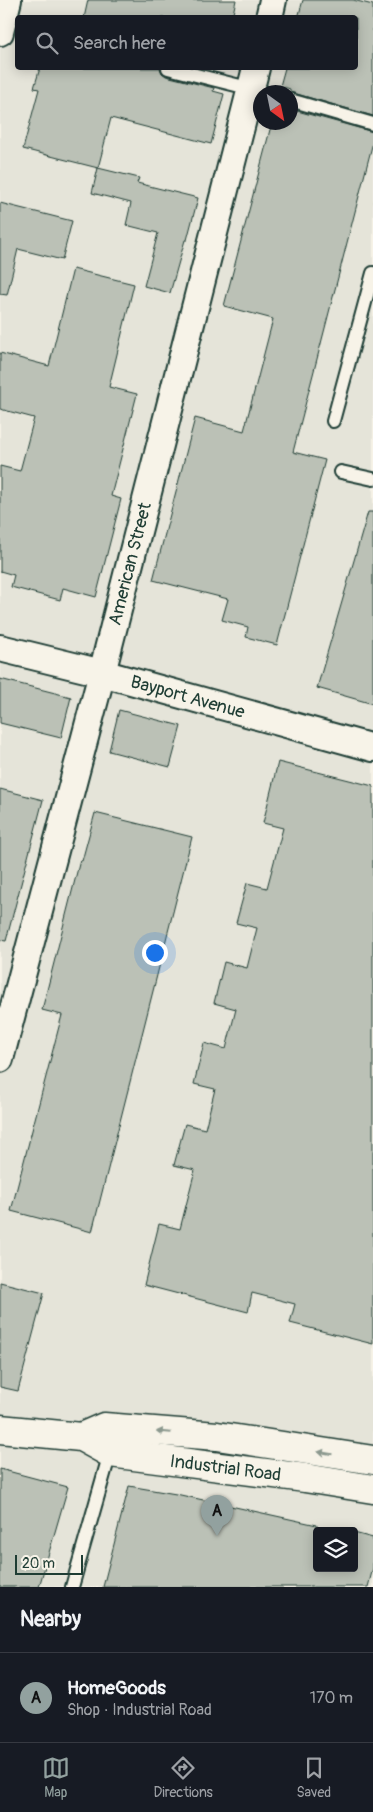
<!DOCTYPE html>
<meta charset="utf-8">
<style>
:root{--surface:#171b24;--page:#242831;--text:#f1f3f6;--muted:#9ea1a6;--line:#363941;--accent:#92a19f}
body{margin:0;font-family:Pangolin,sans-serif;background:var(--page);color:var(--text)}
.controls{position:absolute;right:15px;bottom:15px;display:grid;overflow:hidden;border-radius:5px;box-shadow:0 2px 12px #0003}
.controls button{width:45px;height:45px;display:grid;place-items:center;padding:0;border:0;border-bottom:1px solid var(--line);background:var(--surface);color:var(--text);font:25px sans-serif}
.compass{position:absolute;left:253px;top:85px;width:45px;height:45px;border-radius:50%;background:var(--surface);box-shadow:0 2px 12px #0003;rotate:147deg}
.scale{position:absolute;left:15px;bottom:12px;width:68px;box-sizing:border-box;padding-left:5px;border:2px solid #1f3d34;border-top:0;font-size:14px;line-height:18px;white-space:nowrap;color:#1f3d34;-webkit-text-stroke:4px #f7f3e8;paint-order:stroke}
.you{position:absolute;left:154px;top:952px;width:18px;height:18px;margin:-12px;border:4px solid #fff;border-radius:50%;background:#1a73e8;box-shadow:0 0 0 8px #1a73e833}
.badge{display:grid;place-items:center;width:32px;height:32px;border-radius:50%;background:var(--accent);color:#111;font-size:16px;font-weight:700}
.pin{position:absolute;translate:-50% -41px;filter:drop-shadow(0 1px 2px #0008)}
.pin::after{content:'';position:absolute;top:26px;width:18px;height:15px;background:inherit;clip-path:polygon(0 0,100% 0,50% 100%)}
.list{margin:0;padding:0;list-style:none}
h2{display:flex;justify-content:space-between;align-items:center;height:65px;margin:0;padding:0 20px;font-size:21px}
h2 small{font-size:16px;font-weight:400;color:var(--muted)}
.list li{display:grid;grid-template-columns:32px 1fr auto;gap:15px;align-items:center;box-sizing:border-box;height:90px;padding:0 20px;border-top:1px solid var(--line)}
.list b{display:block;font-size:19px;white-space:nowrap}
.list p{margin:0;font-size:16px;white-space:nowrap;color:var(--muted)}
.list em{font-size:16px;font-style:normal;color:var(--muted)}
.icon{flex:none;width:28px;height:28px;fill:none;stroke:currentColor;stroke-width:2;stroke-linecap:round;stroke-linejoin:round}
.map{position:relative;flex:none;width:373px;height:1587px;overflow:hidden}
.search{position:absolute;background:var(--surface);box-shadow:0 2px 12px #0003;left:15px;right:15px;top:15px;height:55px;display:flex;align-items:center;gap:12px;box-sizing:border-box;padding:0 18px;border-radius:5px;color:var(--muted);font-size:19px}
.sheet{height:155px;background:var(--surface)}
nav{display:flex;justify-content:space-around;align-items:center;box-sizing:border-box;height:70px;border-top:1px solid var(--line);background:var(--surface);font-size:14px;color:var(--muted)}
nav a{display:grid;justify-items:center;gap:2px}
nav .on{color:var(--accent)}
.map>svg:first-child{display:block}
.built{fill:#e5e4d9;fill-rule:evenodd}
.building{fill:#bbc1b6;stroke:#1f3d34}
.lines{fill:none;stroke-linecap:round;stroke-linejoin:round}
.service-casing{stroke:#1f3d34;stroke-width:16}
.minor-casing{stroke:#1f3d34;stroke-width:30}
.secondary-casing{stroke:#1f3d34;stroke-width:31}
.service{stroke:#f7f3e8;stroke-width:12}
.minor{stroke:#f7f3e8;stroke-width:26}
.secondary{stroke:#f7f3e8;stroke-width:28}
.oneway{fill:#8b988e}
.labels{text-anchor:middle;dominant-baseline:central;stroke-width:4;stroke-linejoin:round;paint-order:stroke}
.street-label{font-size:18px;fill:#1f3d34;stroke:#f7f3e8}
</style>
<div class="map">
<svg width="373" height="1587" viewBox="0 0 373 1587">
<rect width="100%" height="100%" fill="#f7f3e8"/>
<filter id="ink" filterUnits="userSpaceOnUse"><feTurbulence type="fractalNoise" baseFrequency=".02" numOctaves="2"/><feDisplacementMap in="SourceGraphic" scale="10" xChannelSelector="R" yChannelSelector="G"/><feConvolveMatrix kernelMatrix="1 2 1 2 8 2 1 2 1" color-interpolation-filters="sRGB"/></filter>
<g filter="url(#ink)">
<path class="built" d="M0,0h373v1587h-373zM18,18h338v50h-338zM260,92h30v30h-30zM317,1531h37v37h-37z"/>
<path class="building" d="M88,0h148l-4,18h-148z
M303,0h50l20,5v111l-83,-24v-3l-10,-3 5,-18h71v-50h-58z
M40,68h120l2,5 4,3 48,12 -1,3 11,3 -13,50 -100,-26 -13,50 -75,-19 16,-60 -5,-1z
M290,109l83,23v10l-80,310 32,8 -48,185 -31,-8 2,-10 -26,-7 6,-21 -75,-19 42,-162 49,13 29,-112 -49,-13 48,-184h18z
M98,168l41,10 -2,5 61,15 -11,42h-2l-15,53 -26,-7 14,-53 -32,-8 5,-22 -39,-10z
M0,203l72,18 -10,39 -44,-11 -11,46 -7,-1z
M73,269l61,15 -25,103 28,7 -26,102 10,3 -25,98 -33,-9 -3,12 -49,-13 3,-12 -14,-4v-105l20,5 14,-53 -34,-9v-56l49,13z
M368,512h5v192l-56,-16z
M0,679l71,18 -10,41 -61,-15z
M119,710l62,16 -11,41 -61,-16z
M278,762l95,24v558l-83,-21 5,-19 -43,-11 -4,19 -104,-27 15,-61 21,5 15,-59 -21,-5 11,-41 20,5 10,-40 -21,-5 10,-41 22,6 10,-40 -22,-6 10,-41 23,6 10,-40 -21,-5 11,-40 20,5 16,-60 -20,-5z
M0,789l43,11 -37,141 -6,-1z
M95,813l97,24 -100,395 -81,-21 51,-196 -20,-5 38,-150 2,1z
M0,1282l44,11 -26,98 -18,-4z
M0,1469l68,18 -29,100h-39z
M129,1486l47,8 141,31v43h37v-35l19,5v30l-5,19h-265z"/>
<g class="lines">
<g class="service-casing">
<path id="service" d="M168,68l96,24
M290,100l83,24
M333,421l40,-148
M341,472l32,7
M72,1587l38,-134"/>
</g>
<g class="minor-casing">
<g id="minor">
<path d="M269,18l4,-18"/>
<path d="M0,32l8,-32"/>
<path id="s1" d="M0,648l102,25 271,75"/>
<path id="s2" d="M0,1059l102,-386 154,-605"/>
</g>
</g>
<g class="secondary-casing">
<g id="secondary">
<path id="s3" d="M0,1429l81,8 29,16 195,25 68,11"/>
<path d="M81,1437l23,-10 113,9 156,24"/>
</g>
</g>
<use href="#service" class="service"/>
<use href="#minor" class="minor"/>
<use href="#secondary" class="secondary"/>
</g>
<defs><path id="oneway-solid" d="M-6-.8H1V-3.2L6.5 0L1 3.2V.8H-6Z" transform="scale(1.25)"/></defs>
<g class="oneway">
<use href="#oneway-solid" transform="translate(164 1432) rotate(-175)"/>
<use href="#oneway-solid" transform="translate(325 1453) rotate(-171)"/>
</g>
</g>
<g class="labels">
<g class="street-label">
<text stroke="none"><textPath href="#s2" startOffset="512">American Street</textPath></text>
<text stroke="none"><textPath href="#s1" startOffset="194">Bayport Avenue</textPath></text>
<text stroke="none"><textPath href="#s3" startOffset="231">Industrial Road</textPath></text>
</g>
</g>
</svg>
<div class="controls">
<button><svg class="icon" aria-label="layers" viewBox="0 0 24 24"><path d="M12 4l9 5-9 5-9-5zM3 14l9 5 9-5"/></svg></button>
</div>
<svg class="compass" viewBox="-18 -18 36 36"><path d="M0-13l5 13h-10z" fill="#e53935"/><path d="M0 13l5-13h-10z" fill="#9ea1a6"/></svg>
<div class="scale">20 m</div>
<div class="you"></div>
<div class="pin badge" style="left:217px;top:1536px">A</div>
<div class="search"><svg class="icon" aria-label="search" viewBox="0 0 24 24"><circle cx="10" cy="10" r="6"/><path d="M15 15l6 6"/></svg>Search here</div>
</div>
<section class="sheet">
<h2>Nearby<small></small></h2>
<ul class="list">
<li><span class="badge">A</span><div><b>HomeGoods</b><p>Shop · Industrial Road</p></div><em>170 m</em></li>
</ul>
</section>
<nav>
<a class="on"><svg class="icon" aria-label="map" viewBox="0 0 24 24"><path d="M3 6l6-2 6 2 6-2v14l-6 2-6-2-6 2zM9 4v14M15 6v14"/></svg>Map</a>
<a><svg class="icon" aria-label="directions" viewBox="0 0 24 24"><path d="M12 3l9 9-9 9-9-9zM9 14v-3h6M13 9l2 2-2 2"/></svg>Directions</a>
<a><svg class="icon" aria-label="saved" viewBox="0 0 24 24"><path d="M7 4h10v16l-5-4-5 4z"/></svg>Saved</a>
</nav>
